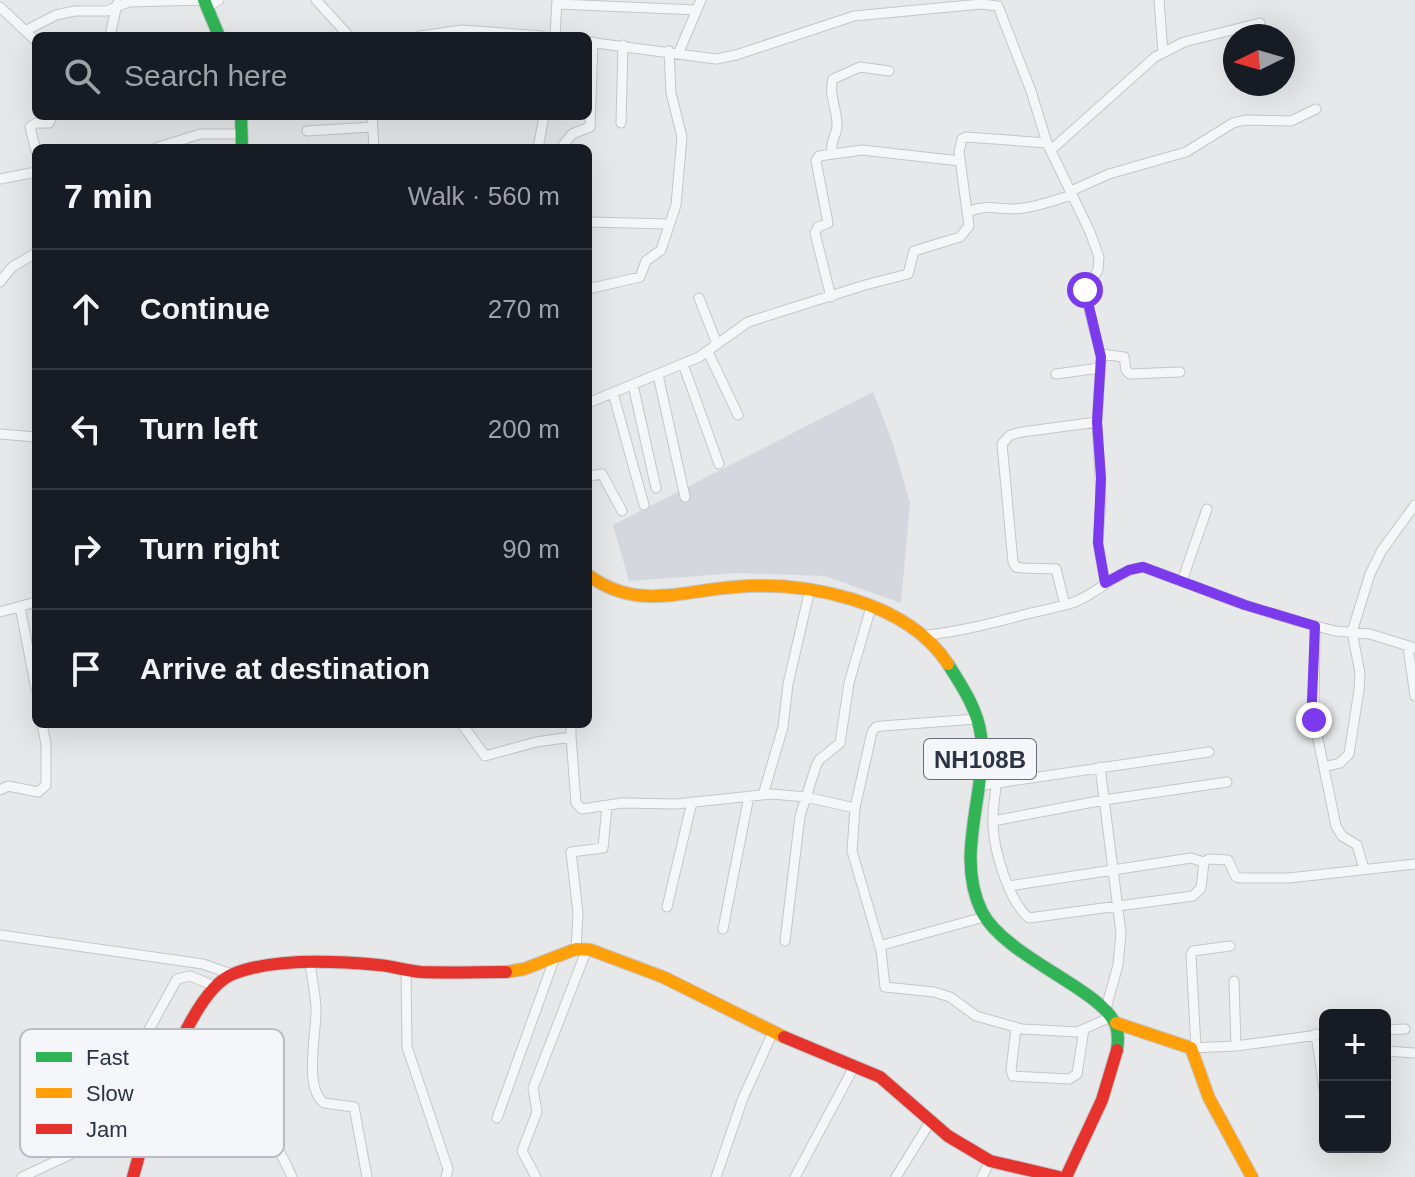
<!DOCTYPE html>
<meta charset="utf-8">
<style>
:root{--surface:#171b24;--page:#242831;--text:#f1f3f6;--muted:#9ea1a6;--line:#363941}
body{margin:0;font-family:Arial,sans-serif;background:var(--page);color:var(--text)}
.controls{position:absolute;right:24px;bottom:24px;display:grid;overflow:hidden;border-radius:12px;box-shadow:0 8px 32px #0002}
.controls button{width:72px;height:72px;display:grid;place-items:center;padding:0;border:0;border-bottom:2px solid var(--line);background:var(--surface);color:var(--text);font:40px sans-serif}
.compass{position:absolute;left:1223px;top:24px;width:72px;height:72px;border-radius:50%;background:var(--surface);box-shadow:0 8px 32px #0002;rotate:265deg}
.stop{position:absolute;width:24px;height:24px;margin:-18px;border:6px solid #7c3aed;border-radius:50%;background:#fff}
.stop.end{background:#7c3aed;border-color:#fff;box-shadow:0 2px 8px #0008}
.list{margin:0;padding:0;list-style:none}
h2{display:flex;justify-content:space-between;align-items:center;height:104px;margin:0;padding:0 32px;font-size:34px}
h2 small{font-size:26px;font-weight:400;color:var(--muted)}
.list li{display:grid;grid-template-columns:52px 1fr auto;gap:24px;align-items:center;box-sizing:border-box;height:120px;padding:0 32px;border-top:2px solid var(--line)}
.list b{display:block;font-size:30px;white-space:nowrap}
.list em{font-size:26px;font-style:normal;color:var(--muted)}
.icon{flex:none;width:44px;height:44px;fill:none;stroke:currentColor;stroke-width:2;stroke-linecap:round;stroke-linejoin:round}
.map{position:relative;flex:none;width:1415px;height:1177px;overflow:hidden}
.search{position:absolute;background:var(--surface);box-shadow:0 8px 32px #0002;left:32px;top:32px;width:560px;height:88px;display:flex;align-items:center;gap:20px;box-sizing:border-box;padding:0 28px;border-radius:12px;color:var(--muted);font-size:30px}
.panel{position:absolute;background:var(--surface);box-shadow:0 8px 32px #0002;left:32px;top:144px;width:560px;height:584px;border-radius:12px}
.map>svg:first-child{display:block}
.built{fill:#d4d7dd}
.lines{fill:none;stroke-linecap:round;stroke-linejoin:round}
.street-casing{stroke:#c4c6c8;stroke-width:11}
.fast-casing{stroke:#c4c6c8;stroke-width:14}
.slow-casing{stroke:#c4c6c8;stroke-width:14}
.jam-casing{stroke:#c4c6c8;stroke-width:14}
.street{stroke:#f5f6f7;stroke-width:9}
.fast{stroke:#30b455;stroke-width:12}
.slow{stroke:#ff9f0a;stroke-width:12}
.jam{stroke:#e5322d;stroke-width:12}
.route{stroke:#7c3aed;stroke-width:10}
.labels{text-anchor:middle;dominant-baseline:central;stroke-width:8;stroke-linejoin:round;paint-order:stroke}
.shield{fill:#f4f6f9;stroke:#676e7b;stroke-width:2}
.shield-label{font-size:24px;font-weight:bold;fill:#2b3445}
.key{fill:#f4f6f9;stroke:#b8bcc3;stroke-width:2}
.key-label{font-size:22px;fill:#2b3445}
</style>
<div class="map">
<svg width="1415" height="1177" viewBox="0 0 1415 1177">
<rect width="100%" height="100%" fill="#e6e8ea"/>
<path class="built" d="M873,392l20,52 17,59 -9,100 -76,-27 -87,-3 -109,8 -16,-56z"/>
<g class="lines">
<g class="street-casing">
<path id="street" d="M316,0l33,36
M1159,0l4,53
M557,4l140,6
M0,7l36,34
M207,7l12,-7
M25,31l31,-16 19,-4h31l23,-9 75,-2
M110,36l7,-32
M420,36l42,-6 80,6
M555,36l2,-36
M588,42l128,17 20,-4 118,-39 127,-12 17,2 33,85 16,52 43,89 9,25 -1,13 -13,23 16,64 -4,65 4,76 -3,45 7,40
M679,52l22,-52
M372,116l2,32
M621,123l2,-78
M307,131l65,-4
M156,148l44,-14h41
M538,148l6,-32
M561,148l11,-14 18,-7 3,-85
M1051,150l104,-93 29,-15 76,-19
M36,151l-6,-24 6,-4h13l3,-7
M832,153c-2,-14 4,-15 5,-26 1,-16 -9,-32 -4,-48l27,-12 29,4
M0,179l36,-7
M1071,191l38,-17 77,-22 47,-29 12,-3 46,1 25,-12
M968,212c22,-10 34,0 55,-4 17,-2 34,-9 50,-13
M588,222l81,2
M0,282l12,-15 24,-14
M588,289l52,-12 6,-16 15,-11 15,-45 6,-68 -11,-44 -2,-42
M831,297l-16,-64 3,-6 10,-4 -12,-62 3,-5 43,-6 98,11
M699,298l18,46
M708,352l30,63
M1101,354l23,3 2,13 4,4 50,-2
M683,364l36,100
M1056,374l44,-6
M658,375l27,122
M633,385l23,103
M613,393l31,112
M588,403l111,-46 49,-35 117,-37 43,-11 6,-23 46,-14 9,-11 -10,-74 3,-13 4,-2 81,6
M0,434l36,3
M588,476l14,-2 20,37
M1182,581l25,-72
M1065,605l-9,-36 -34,-1 -6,-1 -3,-5 -11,-118 8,-9 12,-3 75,-10
M20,607l16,82
M0,612l36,-10
M1315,626l-1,94 22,106 6,10 15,9 7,24
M928,635c36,-4 68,-13 103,-22 13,-3 28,-6 41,-10 26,-9 43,-32 71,-36l102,38 56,17 34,9 35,3 45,14
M1408,647l7,49
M977,719l-95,7 -6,1 -4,5 -17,76 -3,43 29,99 4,37 49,5 16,5 26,19 46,13 55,3 34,-15
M462,724l23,32 51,-14 35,-5v-13
M571,737l5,66 6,6 40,-6 54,1 96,-10 34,3 49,11
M1100,767l21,166 -3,32 -13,47
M1324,767l16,-4 9,-9 10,-64 1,-17 -8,-41 18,-58 12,-24 33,-45
M997,781c-2,14 -5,29 -4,44 1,26 16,77 36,93l164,-22 8,-8 3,-26 5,-3 19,1 8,17 5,1h48l126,-14
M977,786l232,-34
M0,790l8,-4 30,6 8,-7v-41l-4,-20
M763,795l20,-68 5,-43 22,-95
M993,821l111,-21 123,-18
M1009,886l182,-28 13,4
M667,907l25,-105
M723,929l26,-133
M0,935l203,29 28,10
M785,941l15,-125 16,-50 3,-6 21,-17 9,-60 22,-76
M879,946l105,-29
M576,949l2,-36 -7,-61 32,-4 4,-42
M310,963c2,15 5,30 6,44 1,26 -13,80 8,96l30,4 13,70
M406,970l1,77 41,122 -2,8
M1234,981l2,65
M1016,1028l-5,42 2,6 56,3 8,-5 7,-45
M1385,1030l20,-1
M1316,1034l9,62
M1191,1048l45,-2 89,-12
M1196,1048l-5,-93 2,-4 37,-5
M1385,1051l30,2
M497,1118l58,-161
M147,1125l114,10c17,8 23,25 31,42
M22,1177l58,-27 30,-21 26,-59 10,-35 31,-56 13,-3 27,11
M536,1177l-14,-26 15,-39 -4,-24 54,-139
M716,1177l27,-79 30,-66
M795,1177l60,-112
M896,1177l34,-55
M982,1177l8,-16"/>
</g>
<g class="fast-casing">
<path id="fast" d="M204,0l15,36
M241,116l1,32
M948,664c14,22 30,46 33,72 6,59 -27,119 1,176 24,46 122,78 134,114 3,8 2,16 1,24"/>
</g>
<g class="slow-casing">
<path id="slow" d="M588,575c49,36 92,16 146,12 72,-6 172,13 214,77
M506,972l18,-3 52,-20 15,1 72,27 121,60
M1116,1023l75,25 18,50 43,79"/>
</g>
<g class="jam-casing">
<path id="jam" d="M784,1037l96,40 68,59 42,25 69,16
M133,1177c12,-46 54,-185 100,-203 39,-16 104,-13 146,-9 14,1 27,6 42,7 28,1 57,0 85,0
M1066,1177l36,-77 15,-50"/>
</g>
<use href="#street" class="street"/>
<use href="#fast" class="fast"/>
<use href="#slow" class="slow"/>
<use href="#jam" class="jam"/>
</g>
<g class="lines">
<path class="route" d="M1085,290l16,67 -4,65 4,56 -3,65 7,40 24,-13 14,-3 102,38 70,21 -3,75 2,19"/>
</g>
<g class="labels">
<rect class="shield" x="924" y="739" width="112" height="40" rx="6"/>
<g class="shield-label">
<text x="980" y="759">NH108B</text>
</g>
</g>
<rect x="20" y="1029" width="264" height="128" rx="12" class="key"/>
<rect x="36" y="1052" width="36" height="10" fill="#30b455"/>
<rect x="36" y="1088" width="36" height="10" fill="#ff9f0a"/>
<rect x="36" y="1124" width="36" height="10" fill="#e5322d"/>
<g class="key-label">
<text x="86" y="1065">Fast</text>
<text x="86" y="1101">Slow</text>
<text x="86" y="1137">Jam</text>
</g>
</svg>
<div class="controls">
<button>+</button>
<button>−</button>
</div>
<svg class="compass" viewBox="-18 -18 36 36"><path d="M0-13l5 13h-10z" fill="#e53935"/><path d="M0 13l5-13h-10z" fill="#9ea1a6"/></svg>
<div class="stop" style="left:1085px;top:290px"></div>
<div class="stop end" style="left:1314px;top:720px"></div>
<div class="search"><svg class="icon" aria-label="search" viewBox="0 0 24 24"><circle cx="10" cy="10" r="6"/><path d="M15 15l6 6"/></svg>Search here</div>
<section class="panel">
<h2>7 min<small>Walk · 560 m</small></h2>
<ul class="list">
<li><svg class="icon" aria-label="ahead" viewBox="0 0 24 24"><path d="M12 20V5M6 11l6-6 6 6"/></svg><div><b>Continue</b></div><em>270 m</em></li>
<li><svg class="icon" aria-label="left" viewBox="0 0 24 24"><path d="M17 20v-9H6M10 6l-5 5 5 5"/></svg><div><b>Turn left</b></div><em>200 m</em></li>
<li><svg class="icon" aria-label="right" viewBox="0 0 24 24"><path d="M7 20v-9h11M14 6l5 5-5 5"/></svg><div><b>Turn right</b></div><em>90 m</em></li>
<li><svg class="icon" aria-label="arrive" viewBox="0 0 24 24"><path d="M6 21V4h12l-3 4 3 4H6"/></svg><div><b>Arrive at destination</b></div></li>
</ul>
</section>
</div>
